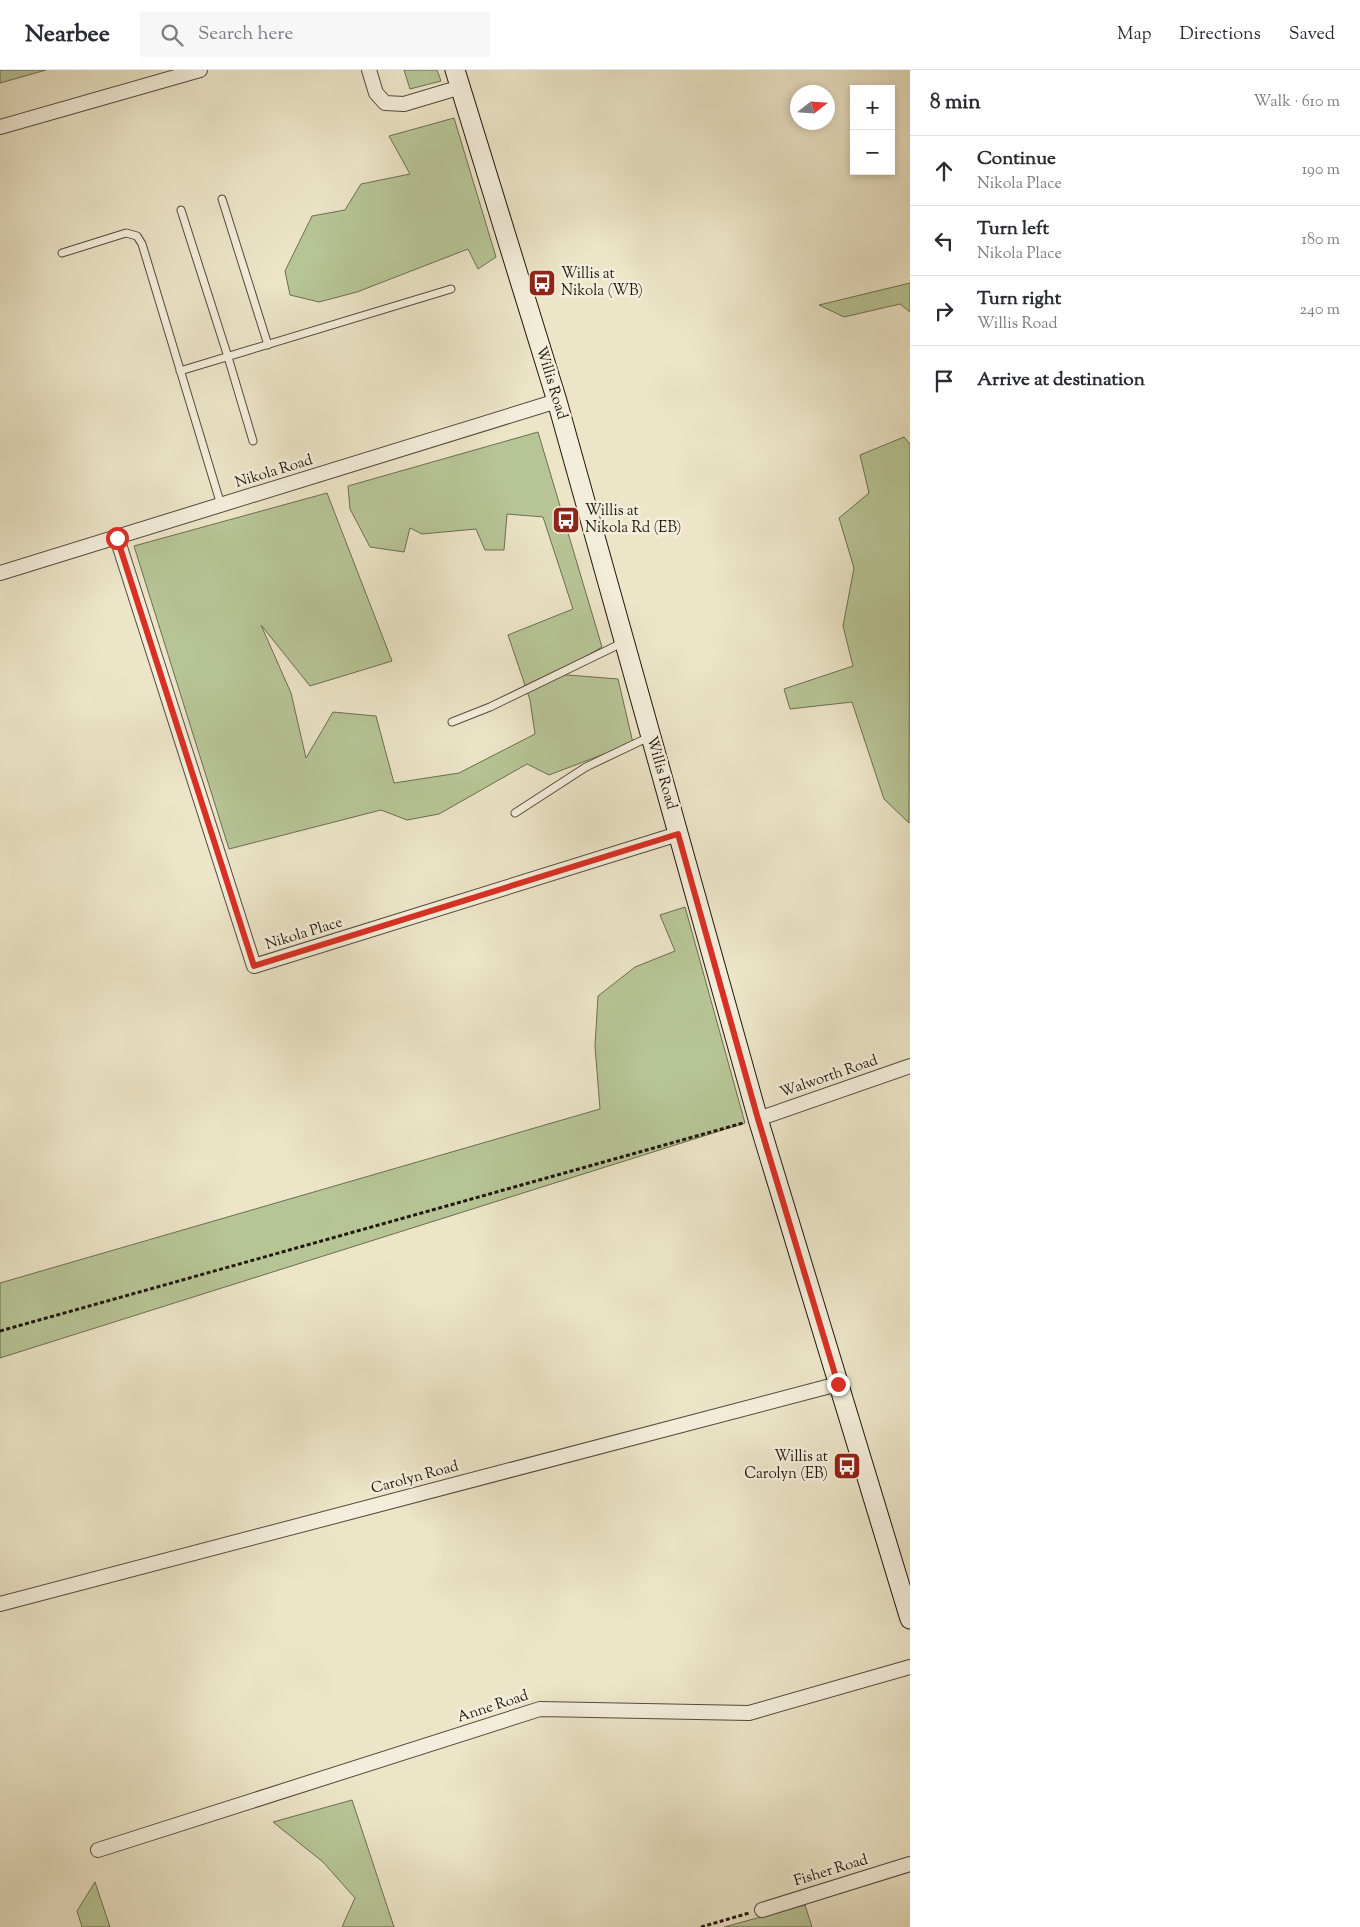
<!DOCTYPE html>
<meta charset="utf-8">
<style>
:root{--surface:#fff;--page:#f7f7f7;--text:#2b2b33;--muted:#7c7c81;--line:#e1e1e2}
body{margin:0;font-family:"Sorts Mill Goudy",serif;background:var(--page);color:var(--text)}
.controls{position:absolute;right:15px;top:15px;display:grid;overflow:hidden;border-radius:0px;box-shadow:0 2px 8px #0003}
.controls button{width:45px;height:45px;display:grid;place-items:center;padding:0;border:0;border-bottom:1px solid var(--line);background:var(--surface);color:var(--text);font:25px sans-serif}
.compass{position:absolute;left:790px;top:15px;width:45px;height:45px;border-radius:50%;background:var(--surface);box-shadow:0 2px 8px #0003;rotate:73deg}
.stop{position:absolute;width:15px;height:15px;margin:-11px;border:4px solid #d93025;border-radius:50%;background:#fff}
.stop.end{background:#d93025;border-color:#fff;box-shadow:0 1px 5px #0008}
.list{margin:0;padding:0;list-style:none}
h2{display:flex;justify-content:space-between;align-items:center;height:65px;margin:0;padding:0 20px;font-size:21px}
h2 small{font-size:16px;font-weight:400;color:var(--muted)}
.list li{display:grid;grid-template-columns:32px 1fr auto;gap:15px;align-items:center;box-sizing:border-box;height:70px;padding:0 20px;border-top:1px solid var(--line)}
.list b{display:block;font-size:19px;white-space:nowrap}
.list p{margin:0;font-size:16px;white-space:nowrap;color:var(--muted)}
.list em{font-size:16px;font-style:normal;color:var(--muted)}
.icon{flex:none;width:28px;height:28px;fill:none;stroke:currentColor;stroke-width:2;stroke-linecap:round;stroke-linejoin:round}
.map{position:relative;flex:none;width:910px;height:1857px;overflow:hidden}
header{display:flex;align-items:center;gap:30px;box-sizing:border-box;height:70px;padding:0 25px;background:var(--surface);border-bottom:1px solid var(--line)}
header strong{font-size:24px}
nav{display:flex;gap:28px;margin-inline-start:auto;font-size:18px}
.search{width:350px;height:45px;background:var(--page);display:flex;align-items:center;gap:12px;box-sizing:border-box;padding:0 18px;border-radius:0px;color:var(--muted);font-size:19px}
main{display:flex}
aside{flex:1;background:var(--surface)}
.map>svg:first-child{display:block}
.green{fill:#b7c596;stroke:#6c6e52}
.lines{fill:none;stroke-linecap:round;stroke-linejoin:round}
.lane-casing{stroke:#544a3c;stroke-width:9}
.street-casing{stroke:#544a3c;stroke-width:16}
.secondary-casing{stroke:#22170d;stroke-width:21}
.path{stroke:#22170d;stroke-width:3;stroke-dasharray:4 2.5;stroke-linecap:butt}
.lane{stroke:#f3eedb;stroke-width:7}
.street{stroke:#f3eedb;stroke-width:14}
.secondary{stroke:#f3eedb;stroke-width:19}
.route{stroke:#d93025;stroke-width:6}
.labels{text-anchor:middle;dominant-baseline:central;stroke-width:5;stroke-linejoin:round;paint-order:stroke}
.poi-label{font-size:15px;fill:#22170d;stroke:#f3eedb;text-anchor:start}
.street-label{font-size:15px;fill:#22170d;stroke:#f3eedb}
</style>
<header>
<strong>Nearbee</strong>
<div class="search"><svg class="icon" aria-label="search" viewBox="0 0 24 24"><circle cx="10" cy="10" r="6"/><path d="M15 15l6 6"/></svg>Search here</div>
<nav><a>Map</a><a>Directions</a><a>Saved</a></nav>
</header>
<main>
<div class="map">
<svg width="910" height="1857" viewBox="0 0 910 1857">
<rect width="100%" height="100%" fill="#ece5c8"/>
<filter id="stains"><feTurbulence type="fractalNoise" baseFrequency=".004" numOctaves="4"/><feColorMatrix values="0 0 0 0 .2 0 0 0 0 .09 0 0 0 0 .02 0 0 0 .5 -.17"/></filter>
<radialGradient id="worn" r=".72"><stop offset=".6" stop-color="#630" stop-opacity="0"/><stop offset="1" stop-color="#630" stop-opacity=".3"/></radialGradient>
<path class="green" d="M0,0h46l-46,13z
M404,0h33l4,11 -31,8z
M454,48l42,139 -18,12 -10,-20 -111,43 -38,10 -29,-7 -5,-24 27,-55 33,-6 16,-26 49,-10 -21,-38z
M910,213v29l-10,-8 -56,13 -25,-12z
M538,362l64,215 -47,27 63,5 15,64 -84,32 -22,-11 -88,50 -32,6 -26,-10 -152,39 -95,-303 193,-53 65,168 -82,25 -49,-61 30,68 15,65 27,-46 43,4 18,67 65,-10 76,-39 -5,-34 -22,-65 65,-26 -30,-92 -36,-3 -3,36h-19l-9,-21 -54,5 -12,-6 -6,24 -34,-5 -20,-38 -2,-23z
M904,367l6,7 -1,379 -25,-24 -32,-97 -62,7 -6,-20 69,-23 -10,-40 11,-58 -15,-50 30,-25 -9,-38z
M685,837l60,216 -745,235v-75l600,-174 -5,-63 3,-50 37,-29 40,-16 -15,-36z
M352,1730l42,127h-52l13,-29 -32,-36 -50,-40z
M95,1812l15,45h-28l-5,-16z
M805,1835l7,22h-88z"/>
<g class="lines">
<g class="lane-casing">
<path id="lane" d="M222,129l46,146
M181,140l47,147 25,84
M62,183l64,-20 11,3 5,8 79,261
M180,301l271,-82
M452,652l38,-15 134,-65
M515,743l71,-46 65,-31"/>
</g>
<g class="street-casing">
<path id="street" d="M369,0l7,23 9,10 19,1 57,-17
M0,57l200,-57
M117,468l137,428 424,-132
M0,503l557,-172
M758,1049l152,-53
M0,1534l838,-220
M98,1780l442,-141 209,4 161,-46
M762,1840l148,-46"/>
</g>
<g class="secondary-casing">
<path id="secondary" d="M455,0l102,331 201,718 152,500"/>
</g>
<path class="path" d="M0,1261l743,-208
M701,1857l48,-14"/>
<use href="#lane" class="lane"/>
<use href="#street" class="street"/>
<use href="#secondary" class="secondary"/>
</g>
<g class="lines">
<path class="route" d="M117,468l137,428 424,-132 80,285 80,265"/>
</g>
<defs>
<g id="bus-square" transform="scale(1.4375)"><rect x="-9" y="-9" width="18" height="18" rx="4" fill="#8f2418" stroke="#f3eedb"/><path d="M-5-6H5V4H4V6H2V4H-2V6H-4V4H-5ZM-3.5-4V0h7V-4ZM-3.5 1.2v1.5H-2V1.2ZM2 1.2v1.5H3.5V1.2Z" fill="#fff"/></g>
</defs>
<g fill-rule="evenodd">
<use href="#bus-square" x="542" y="213"/>
<use href="#bus-square" x="566" y="450"/>
<use href="#bus-square" x="847" y="1396"/>
</g>
<g class="labels">
<g class="poi-label">
<text x="561" y="204">Willis at<tspan x="561" dy="17">Nikola (WB)</tspan></text>
<text x="585" y="441">Willis at<tspan x="585" dy="17">Nikola Rd (EB)</tspan></text>
<text x="828" y="1387" text-anchor="end">Willis at<tspan x="828" dy="17">Carolyn (EB)</tspan></text>
</g>
<g class="street-label">
<text transform="translate(551 313) rotate(73)">Willis Road</text>
<text transform="translate(274 402) rotate(-17)">Nikola Road</text>
<text transform="translate(661 703) rotate(74)">Willis Road</text>
<text transform="translate(304 864) rotate(-17)">Nikola Place</text>
<text transform="translate(829 1007) rotate(-19)">Walworth Road</text>
<text transform="translate(415 1408) rotate(-15)">Carolyn Road</text>
<text transform="translate(493 1637) rotate(-18)">Anne Road</text>
<text transform="translate(831 1801) rotate(-17)">Fisher Road</text>
</g>
</g>
<rect width="100%" height="100%" filter="url(#stains)"/>
<rect width="100%" height="100%" fill="url(#worn)"/>
</svg>
<div class="controls">
<button>+</button>
<button>−</button>
</div>
<svg class="compass" viewBox="-18 -18 36 36"><path d="M0-13l5 13h-10z" fill="#e53935"/><path d="M0 13l5-13h-10z" fill="#7c7c81"/></svg>
<div class="stop" style="left:117px;top:468px"></div>
<div class="stop end" style="left:838px;top:1314px"></div>
</div>
<aside>
<h2>8 min<small>Walk · 610 m</small></h2>
<ul class="list">
<li><svg class="icon" aria-label="ahead" viewBox="0 0 24 24"><path d="M12 20V5M6 11l6-6 6 6"/></svg><div><b>Continue</b><p>Nikola Place</p></div><em>190 m</em></li>
<li><svg class="icon" aria-label="left" viewBox="0 0 24 24"><path d="M17 20v-9H6M10 6l-5 5 5 5"/></svg><div><b>Turn left</b><p>Nikola Place</p></div><em>180 m</em></li>
<li><svg class="icon" aria-label="right" viewBox="0 0 24 24"><path d="M7 20v-9h11M14 6l5 5-5 5"/></svg><div><b>Turn right</b><p>Willis Road</p></div><em>240 m</em></li>
<li><svg class="icon" aria-label="arrive" viewBox="0 0 24 24"><path d="M6 21V4h12l-3 4 3 4H6"/></svg><div><b>Arrive at destination</b></div></li>
</ul>
</aside>
</main>
